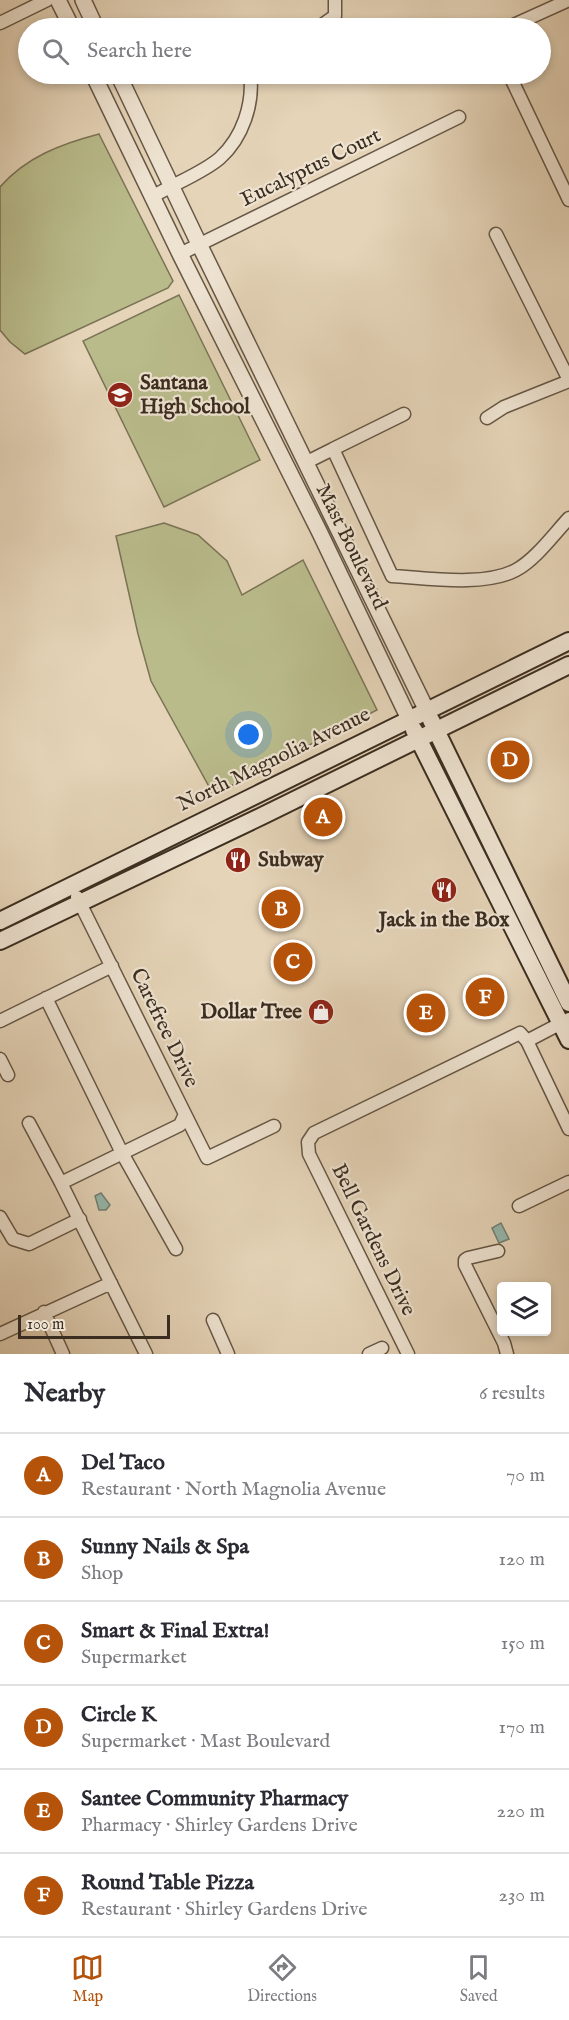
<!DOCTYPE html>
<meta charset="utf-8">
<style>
:root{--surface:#fff;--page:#f2f2f3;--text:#2b2b33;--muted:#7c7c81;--line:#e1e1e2;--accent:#b45309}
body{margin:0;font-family:"IM FELL English",serif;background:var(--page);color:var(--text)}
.controls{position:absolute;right:18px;bottom:18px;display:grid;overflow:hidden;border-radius:6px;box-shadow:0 3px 9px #0003}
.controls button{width:54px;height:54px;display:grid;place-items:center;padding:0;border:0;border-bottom:2px solid var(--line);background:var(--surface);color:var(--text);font:30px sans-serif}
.scale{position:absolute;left:18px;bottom:15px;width:152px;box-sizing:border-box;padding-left:6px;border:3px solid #3b2d20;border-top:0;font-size:16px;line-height:21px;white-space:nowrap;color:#3b2d20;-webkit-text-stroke:4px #eee3d1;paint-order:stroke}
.you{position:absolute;left:249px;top:735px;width:21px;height:21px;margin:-15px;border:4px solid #fff;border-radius:50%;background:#1a73e8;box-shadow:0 0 0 9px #1a73e833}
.badge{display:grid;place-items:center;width:39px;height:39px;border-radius:50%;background:var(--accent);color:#fff;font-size:20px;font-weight:700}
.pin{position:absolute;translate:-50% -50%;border:3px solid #fff;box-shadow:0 2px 6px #0006}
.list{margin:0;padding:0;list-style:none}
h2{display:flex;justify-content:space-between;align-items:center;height:78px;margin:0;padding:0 24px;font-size:26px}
h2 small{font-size:20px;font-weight:400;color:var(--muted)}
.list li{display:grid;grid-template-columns:39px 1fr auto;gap:18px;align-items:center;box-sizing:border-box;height:84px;padding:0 24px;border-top:2px solid var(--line)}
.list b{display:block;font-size:22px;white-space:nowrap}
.list p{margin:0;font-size:20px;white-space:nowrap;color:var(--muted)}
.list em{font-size:20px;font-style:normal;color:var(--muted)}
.icon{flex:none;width:33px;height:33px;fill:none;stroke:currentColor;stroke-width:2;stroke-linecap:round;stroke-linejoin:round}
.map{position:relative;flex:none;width:569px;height:1354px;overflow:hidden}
.search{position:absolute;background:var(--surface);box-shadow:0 3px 9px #0003;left:18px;right:18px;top:18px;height:66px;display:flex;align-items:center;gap:15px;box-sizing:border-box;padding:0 21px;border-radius:33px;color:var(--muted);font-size:22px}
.sheet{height:582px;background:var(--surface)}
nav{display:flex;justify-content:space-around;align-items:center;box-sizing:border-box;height:84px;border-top:2px solid var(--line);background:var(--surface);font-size:16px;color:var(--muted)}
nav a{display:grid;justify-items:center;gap:3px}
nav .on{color:var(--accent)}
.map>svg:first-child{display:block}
.green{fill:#b9bb8b;stroke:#7a7456;stroke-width:1.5}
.water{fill:#96b8ad;stroke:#728075;stroke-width:1.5}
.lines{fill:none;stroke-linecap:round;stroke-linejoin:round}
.minor-casing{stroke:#665746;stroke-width:15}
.tertiary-casing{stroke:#665746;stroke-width:18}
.secondary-casing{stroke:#3b2d20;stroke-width:20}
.minor{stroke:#eee3d1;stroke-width:12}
.tertiary{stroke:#eee3d1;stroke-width:15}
.secondary{stroke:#eee3d1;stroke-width:16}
.labels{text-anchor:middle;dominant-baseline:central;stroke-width:4.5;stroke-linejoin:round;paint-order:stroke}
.street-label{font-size:21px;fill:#3b2d20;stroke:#eee3d1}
.poi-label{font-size:21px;font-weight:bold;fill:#3b2d20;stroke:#eee3d1;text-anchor:start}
</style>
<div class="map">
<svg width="569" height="1354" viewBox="0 0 569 1354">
<rect width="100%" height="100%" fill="#e5d4b8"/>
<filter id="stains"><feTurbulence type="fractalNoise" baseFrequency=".00333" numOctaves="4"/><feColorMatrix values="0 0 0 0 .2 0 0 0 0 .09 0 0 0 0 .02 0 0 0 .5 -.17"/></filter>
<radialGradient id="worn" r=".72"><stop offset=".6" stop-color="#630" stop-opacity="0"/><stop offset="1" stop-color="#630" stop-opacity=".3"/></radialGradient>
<path class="green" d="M99,134l74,147 -5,7 -143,66 -15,-12 -10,-12v-143c26,-30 61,-43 99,-53z
M179,295l81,165 -96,47 -81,-166z
M164,523l34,12 29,26 15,34 61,-35 74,150 -158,82h-7l-61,-111 -13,-47 -22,-98z"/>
<path class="water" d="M101,1193l9,12 -4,5h-7l-4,-14z
M501,1223l8,16 -10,4 -7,-15z"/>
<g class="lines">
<g class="minor-casing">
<path id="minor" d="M0,23l47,-23
M318,28l17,-12v-16
M507,28l62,-28
M509,74l60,126
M152,197c21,-13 51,-24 68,-39 23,-21 34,-55 30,-84
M496,234l73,146
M180,254l279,-137
M404,414l-71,35 59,127c35,2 93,11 124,-6 19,-10 38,-36 53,-52
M487,418l17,-11 65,-26
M305,463l28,-14
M77,897l108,217 -5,11 -119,58 85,171
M46,998l76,155 54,96
M0,1021l112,-55
M527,1041l42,88
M0,1059l8,16
M185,1114l22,44 67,-32
M29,1123l32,60
M519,1206l50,-24
M0,1217l13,22 16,5 51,-25
M498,1251l-30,7 -3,2v5l39,78 3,11
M44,1312l19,42
M213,1320l15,34
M0,1334l111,-51
M369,1354l13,-6
M408,1354l-99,-200 -1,-12 6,-9 206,-100 7,8 42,-22"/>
</g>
<g class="tertiary-casing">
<path id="tertiary" d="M58,0l14,28
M83,0l13,28
M93,74l87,180 139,277 90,188
M118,74l81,170 228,467"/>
</g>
<g class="secondary-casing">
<path id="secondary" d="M431,720l138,283
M414,730l155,310
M0,921l569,-280
M0,941l264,-126 305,-150"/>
</g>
<use href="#minor" class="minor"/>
<use href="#tertiary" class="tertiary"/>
<use href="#secondary" class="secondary"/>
</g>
<defs>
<g id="school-disc" transform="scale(1.35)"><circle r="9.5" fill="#8f2418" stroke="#eee3d1"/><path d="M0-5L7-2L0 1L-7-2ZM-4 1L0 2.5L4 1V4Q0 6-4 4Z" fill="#fff"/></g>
<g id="restaurant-disc" transform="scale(1.35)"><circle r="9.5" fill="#8f2418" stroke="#eee3d1"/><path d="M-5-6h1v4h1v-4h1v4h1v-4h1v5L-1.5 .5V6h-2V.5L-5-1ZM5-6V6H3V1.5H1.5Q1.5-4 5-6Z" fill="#fff"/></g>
<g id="shop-disc" transform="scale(1.35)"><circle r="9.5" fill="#8f2418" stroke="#eee3d1"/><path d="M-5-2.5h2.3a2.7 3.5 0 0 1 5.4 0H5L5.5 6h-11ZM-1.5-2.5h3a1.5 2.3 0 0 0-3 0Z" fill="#fff"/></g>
</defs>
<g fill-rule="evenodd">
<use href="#school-disc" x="120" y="395"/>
<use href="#restaurant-disc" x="238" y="860"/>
<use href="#restaurant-disc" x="444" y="890"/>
<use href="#shop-disc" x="321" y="1012"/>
</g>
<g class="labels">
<g class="street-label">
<text transform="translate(311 168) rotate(-26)">Eucalyptus Court</text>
<text transform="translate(351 547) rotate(64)">Mast Boulevard</text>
<text transform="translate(274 760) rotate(-26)">North Magnolia Avenue</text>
<text transform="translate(164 1028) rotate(64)">Carefree Drive</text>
<text transform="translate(373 1240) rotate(64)">Bell Gardens Drive</text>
</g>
<g class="poi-label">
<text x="140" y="383">Santana<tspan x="140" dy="24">High School</tspan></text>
<text x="258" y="860">Subway</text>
<text x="444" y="920" text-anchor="middle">Jack in the Box</text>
<text x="302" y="1012" text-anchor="end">Dollar Tree</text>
</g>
</g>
<rect width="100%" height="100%" filter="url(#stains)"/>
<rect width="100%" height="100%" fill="url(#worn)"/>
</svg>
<div class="controls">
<button><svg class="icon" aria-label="layers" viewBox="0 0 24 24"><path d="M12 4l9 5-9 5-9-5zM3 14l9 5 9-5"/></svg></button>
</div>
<div class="scale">100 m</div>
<div class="you"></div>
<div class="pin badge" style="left:323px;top:817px">A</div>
<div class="pin badge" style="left:281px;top:909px">B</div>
<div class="pin badge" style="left:293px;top:962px">C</div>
<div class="pin badge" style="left:510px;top:760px">D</div>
<div class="pin badge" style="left:426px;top:1013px">E</div>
<div class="pin badge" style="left:485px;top:997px">F</div>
<div class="search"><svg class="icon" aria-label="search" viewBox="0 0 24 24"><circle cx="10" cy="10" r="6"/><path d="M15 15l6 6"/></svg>Search here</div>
</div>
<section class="sheet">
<h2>Nearby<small>6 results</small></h2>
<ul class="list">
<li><span class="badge">A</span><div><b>Del Taco</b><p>Restaurant · North Magnolia Avenue</p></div><em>70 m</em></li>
<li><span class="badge">B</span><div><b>Sunny Nails &amp; Spa</b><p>Shop</p></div><em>120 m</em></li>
<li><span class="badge">C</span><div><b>Smart &amp; Final Extra!</b><p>Supermarket</p></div><em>150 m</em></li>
<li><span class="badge">D</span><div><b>Circle K</b><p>Supermarket · Mast Boulevard</p></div><em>170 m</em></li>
<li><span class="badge">E</span><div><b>Santee Community Pharmacy</b><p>Pharmacy · Shirley Gardens Drive</p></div><em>220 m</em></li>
<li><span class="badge">F</span><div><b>Round Table Pizza</b><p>Restaurant · Shirley Gardens Drive</p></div><em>230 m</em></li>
</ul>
</section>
<nav>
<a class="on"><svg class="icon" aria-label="map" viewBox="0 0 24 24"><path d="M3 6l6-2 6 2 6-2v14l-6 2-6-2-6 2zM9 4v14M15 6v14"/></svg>Map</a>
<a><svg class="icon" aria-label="directions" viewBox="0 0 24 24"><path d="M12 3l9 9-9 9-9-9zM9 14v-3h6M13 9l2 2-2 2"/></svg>Directions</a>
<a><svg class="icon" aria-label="saved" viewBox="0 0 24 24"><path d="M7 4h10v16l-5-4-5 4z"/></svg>Saved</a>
</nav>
